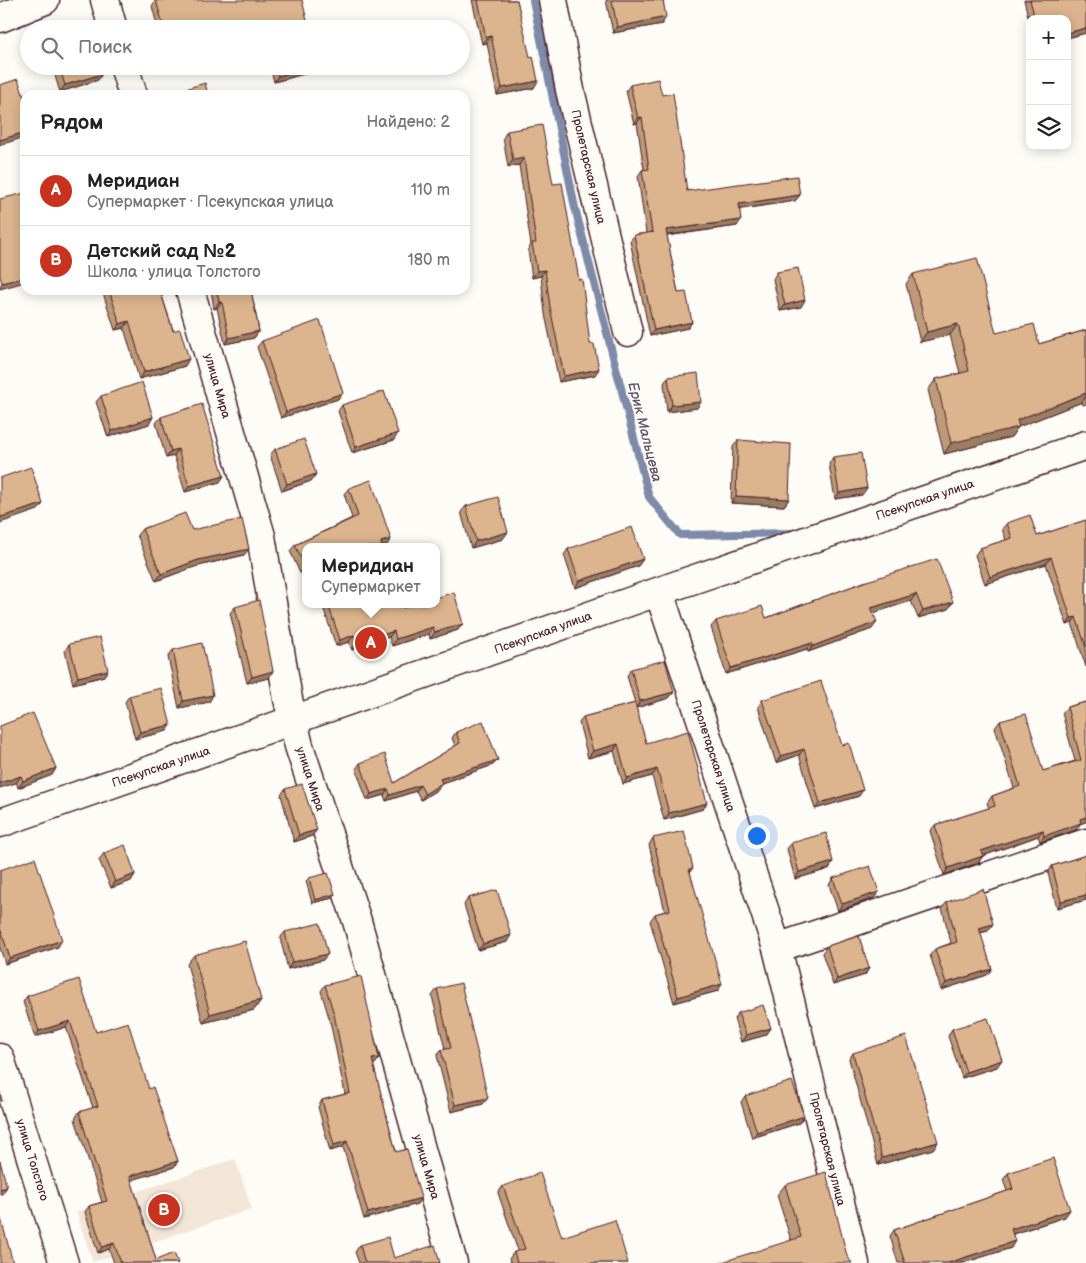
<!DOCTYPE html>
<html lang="ru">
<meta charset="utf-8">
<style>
:root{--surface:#fff;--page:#f6f6f6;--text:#222;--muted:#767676;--line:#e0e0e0;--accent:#c8321e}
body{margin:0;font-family:"Balsamiq Sans",sans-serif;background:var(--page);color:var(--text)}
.controls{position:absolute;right:15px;top:15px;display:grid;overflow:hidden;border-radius:10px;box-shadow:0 2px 12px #0003}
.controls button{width:45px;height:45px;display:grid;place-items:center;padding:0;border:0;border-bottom:1px solid var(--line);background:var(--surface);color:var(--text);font:25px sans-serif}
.you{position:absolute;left:756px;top:835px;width:18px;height:18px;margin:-12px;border:4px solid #fff;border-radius:50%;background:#1a73e8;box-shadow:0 0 0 8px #1a73e833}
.badge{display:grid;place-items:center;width:32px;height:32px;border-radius:50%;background:var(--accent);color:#fff;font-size:16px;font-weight:700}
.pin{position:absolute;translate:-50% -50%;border:2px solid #fff;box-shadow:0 1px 5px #0006}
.popup{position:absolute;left:302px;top:543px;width:138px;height:65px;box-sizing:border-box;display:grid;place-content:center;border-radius:10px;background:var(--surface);filter:drop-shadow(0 1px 4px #0005);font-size:16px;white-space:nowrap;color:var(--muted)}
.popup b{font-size:19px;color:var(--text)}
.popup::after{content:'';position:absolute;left:50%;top:100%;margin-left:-10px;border:10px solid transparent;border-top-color:var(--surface)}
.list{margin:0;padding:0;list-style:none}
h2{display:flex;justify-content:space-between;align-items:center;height:65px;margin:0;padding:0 20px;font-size:21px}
h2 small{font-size:16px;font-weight:400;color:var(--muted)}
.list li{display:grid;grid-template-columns:32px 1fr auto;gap:15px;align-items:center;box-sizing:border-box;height:70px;padding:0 20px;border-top:1px solid var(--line)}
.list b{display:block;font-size:19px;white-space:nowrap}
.list p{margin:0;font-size:16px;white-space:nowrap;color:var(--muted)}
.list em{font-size:16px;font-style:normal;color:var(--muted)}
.icon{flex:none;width:28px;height:28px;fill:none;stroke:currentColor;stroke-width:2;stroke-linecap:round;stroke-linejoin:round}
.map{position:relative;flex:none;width:1086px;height:1263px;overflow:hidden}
.search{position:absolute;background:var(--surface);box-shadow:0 2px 12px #0003;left:20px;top:20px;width:450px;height:55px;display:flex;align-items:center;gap:12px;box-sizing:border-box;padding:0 18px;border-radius:28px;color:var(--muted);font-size:19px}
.panel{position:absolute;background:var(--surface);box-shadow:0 2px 12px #0003;left:20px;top:90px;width:450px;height:205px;border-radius:15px}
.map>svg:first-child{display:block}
.built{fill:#f3e6d7}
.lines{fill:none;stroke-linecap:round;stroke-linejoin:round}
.stream{stroke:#7d8aa8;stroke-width:8}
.street-casing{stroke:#4a1f2b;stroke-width:31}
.secondary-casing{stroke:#4a1f2b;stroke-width:31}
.street{stroke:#fdfcf7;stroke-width:28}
.secondary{stroke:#fdfcf7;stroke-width:28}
.wall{fill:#bd9b79;stroke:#4a1f2b}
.shaded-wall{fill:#9a7e63;stroke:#4a1f2b}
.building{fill:#dcb48d;stroke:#4a1f2b}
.labels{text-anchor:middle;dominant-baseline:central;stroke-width:4;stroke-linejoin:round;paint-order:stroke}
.street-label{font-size:12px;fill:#4a1f2b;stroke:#fdfcf7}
.water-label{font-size:14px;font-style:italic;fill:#64546a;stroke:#fdfcf7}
</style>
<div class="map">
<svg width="1086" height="1263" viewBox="0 0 1086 1263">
<rect width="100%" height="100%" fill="#fdfcf7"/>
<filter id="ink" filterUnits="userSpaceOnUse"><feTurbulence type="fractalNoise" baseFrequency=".02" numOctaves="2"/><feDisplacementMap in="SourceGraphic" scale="10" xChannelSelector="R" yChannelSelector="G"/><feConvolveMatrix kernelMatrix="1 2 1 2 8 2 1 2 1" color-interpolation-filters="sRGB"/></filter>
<g filter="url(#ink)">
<path class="built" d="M235,1159l17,50 -159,53 -17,-50z"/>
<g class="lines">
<path class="stream" d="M533,0l42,208 74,289 31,38 113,-2"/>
<g class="street-casing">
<path id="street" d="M105,0l8,29
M553,0l17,90 58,242
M0,18l45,-18
M124,66l9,29
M190,290l71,246 27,163 11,47 58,175 96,342
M659,592l118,356 78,315
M777,948l309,-105
M0,1058l64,205"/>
</g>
<g class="secondary-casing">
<path id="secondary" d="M0,823l680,-239 406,-139"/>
</g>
<use href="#street" class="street"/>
<use href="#secondary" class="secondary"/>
</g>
<path class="wall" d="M156,0l153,29h-93l-1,-3 -11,3h-46l-6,-23z
M472,0h45l17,88 -37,7 -10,-52 -5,1z
M606,0h57l-1,24 -49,9z
M1024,0h60l2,6v27l-19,5v-19h-37v5z
M52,66h48l-2,14 -38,12z
M270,66h48l-3,5 -41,11z
M630,85l32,10 25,96 113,4 -5,6 -55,8 -3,17 -70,10 11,57 14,29 -4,6 -38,8 -20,-95 4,-6 12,-2 -8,-57 4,-6h2l-7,-47 -3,1 -8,-33z
M507,131l46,53 42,191 -36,7 -14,-68 -4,-38 -9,2 -4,-28 3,-5 -12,-80 -11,2 -5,-29z
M777,272l24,35 -21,4 -7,-32z
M913,274l83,59 43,11 47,-14v74l-3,1 -1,-3 -64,25 -7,10 -67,17 -16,-64 8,-11 24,-6 -10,-38 -30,7 -14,-58z
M102,290h58l25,76 -46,13 -15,-51 -9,2z
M211,290h40l8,41 -5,7 -29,6 -8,-36 -3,1z
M262,341l76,58 -57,19 -24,-71z
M668,377l29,31 -30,4 -3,-29z
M101,396l52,21 -4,7 -41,13 -12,-35z
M342,405l52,35 -42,13 -14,-42z
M161,417l59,65 -35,10 -11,-36 -8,2 -10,-35z
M738,440l51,59 -5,7 -53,-3 2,-56z
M275,449l41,25 -5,7 -29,10 -12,-36z
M833,457l29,38 -27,4 -6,-35z
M349,488l38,57 -5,2h-76v23l-6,3 -10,-22 5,-6 57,-27 -8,-24z
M466,506l37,33 -32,9 -10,-36z
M1086,520v147l-14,-44 -5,2 -21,-61 -61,20 -10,-29 5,-7 26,-8 -4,-11 5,-6 30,13z
M142,529l50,1 52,25 -50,12 -38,14 -19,-46z
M568,549l75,10 -5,7 -63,22 -11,-33z
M864,582l89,20 -5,7 -30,9 -7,-17 -38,12 -1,16 -64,23 -1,-3 -81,25 -15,-47 5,-6 50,-3z
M322,604h80l1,4 55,22 -28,9 -1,-5 -37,12 -3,-9 -37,13 -3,-8 -13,4z
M235,607l34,71 -22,5 -17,-70z
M69,644l35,32 -31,8 -8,-33z
M173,650l40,45 -4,7 -30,6 -11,-51z
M631,669l43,23 -5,6 -33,10 10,35 57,66 -39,11 -12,-44 -29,8 -9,-33 -26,7 -9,-35 4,-6 52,-14 -8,-27z
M129,696l42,29 -4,6 -32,8 -10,-37z
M762,700l97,96 -44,13 -16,-54 -23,8 -18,-56z
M1086,702l-6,122 -4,6 -36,12 -2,-6 -55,20 -5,7 -34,12 -14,-44 5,-6 54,-17 -2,-5 5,-7 22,-8 -19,-60 5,-7 43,50 32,-10 -13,-48 5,-6z
M0,726l56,42 -4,7 -34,13z
M456,732l37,33 -51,18 -4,6 -17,11 -5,-9 -30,10 -2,-6 -17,5 -11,-31 4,-6 34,20 61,-37 -3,-8z
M285,789l27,47 -18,6 -13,-47z
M653,838l40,30 -3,4 28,119 -44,12 -24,-82 5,-7 10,-3 -16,-66z
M791,843l38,26 -34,10 -8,-30z
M104,853l31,21 -4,7 -20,7 -12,-28z
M1086,855v45l-29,8 -9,-35 4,-7z
M0,870l58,77 -53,17 -5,-16z
M309,878l24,20 -21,5 -6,-22z
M833,878l46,14 -5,6 -36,13 -9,-26z
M468,898l39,44 -29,8 -14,-45z
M947,902l41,29 -8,2 12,36 -5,6 -46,15 -11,-35 5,-6 16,-6 -9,-35z
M285,932l38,28 -35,9 -8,-31z
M827,946l42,22 -4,7 -32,10 -11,-32z
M194,955l67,45 -7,10 -51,13 -16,-59z
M325,985l54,73 -4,6h-2l23,88 25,46 -4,6 -53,15 -21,-72 -13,4 -12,-44 4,-7 23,-6 -15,-73 -9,-30z
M437,989l46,115 -32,8 -14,-56 4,-6 4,-1 -13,-53z
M27,996l69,36 53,57 29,72 -4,6 -43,13 25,80 22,3h-64l-5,-14 -11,4 -13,-41 4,-6 13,-4 -27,-83 4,-7 14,-4 -27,-81 -31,10 -12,-35z
M738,1013l33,15 -5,7 -25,7 -7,-23z
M952,1029l45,38 -35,11 -14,-42z
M853,1053l85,89 -5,7 -55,16 -29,-106z
M745,1096l59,20 -5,7 -47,15 -11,-36z
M1008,1173l57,44 -52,17 -2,14 -48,15h-65l-8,-27 4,-6 113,-39 -4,-11z
M785,1185l62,71 -56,-16 -14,-45z
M503,1186l59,51 66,26h-117l-2,-4 5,-7 4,-1 -20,-58z
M360,1245l34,13 46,5h-81l-4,-11z"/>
<path class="shaded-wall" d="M666,17l-4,7 -49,9 4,-6z
M219,20l-4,6 -11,3h-17z
M265,25l-3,4h-14z
M1086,28v5l-19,5v-5z
M491,36l-4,7 -5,1 4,-6z
M315,66h3l-3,5 -41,11 4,-6z
M102,74l-4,6 -38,12 5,-7z
M538,81l-4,7 -37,7 5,-7z
M642,117l-5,6 -3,1 4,-6z
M25,132v5l-25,8v-5z
M524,158l-5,7 -11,2 5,-7z
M800,195l-5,6 -60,9 4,-6z
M741,220l-4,6 -76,10 5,-6z
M545,270l-4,6 -9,2 5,-7z
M25,277v5l-25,7v-3l2,-3z
M805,300l-4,7 -21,4 5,-6z
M219,302h3l-5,6 -3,1z
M129,321l-5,7 -9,2 5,-6z
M692,322l-4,6 -38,8 4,-6z
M958,324l-8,11 -30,7 7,-10z
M259,331l-5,7 -29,6 4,-6z
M189,359l-4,7 -46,13 5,-7z
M599,369l-4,6 -36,7 5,-6z
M343,393l-5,6 -57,19 5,-6z
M1086,393v3l-4,6 -64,25 -7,10 -67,17 7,-11 66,-23z
M701,402l-4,6 -30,4 5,-7z
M153,417l-4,7 -41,13 4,-6z
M398,433l-4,7 -42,13 4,-6z
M178,449l-4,7 -8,2 5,-7z
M316,474l-5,7 -29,10 5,-7z
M224,476l-4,6 -35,10 4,-6z
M867,488l-5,7 -27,4 4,-6z
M736,496l53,3 -5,7 -53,-3z
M43,504l-5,6 -38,13v-5l1,-1z
M508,532l-5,7 -32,9 5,-7z
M391,539l-4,6 -5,2 -1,-5z
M249,549l-5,6 -50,12 -38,14 5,-7 37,-14z
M1051,557l-5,7 -61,20 5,-7z
M643,559l-5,7 -63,22 4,-7z
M306,565v5l-6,3 5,-7z
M916,594l-5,7 -44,14 4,-7z
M953,602l-5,7 -30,9 5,-7z
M1076,617l-4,6 -5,2 4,-7z
M877,622l-5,7 -64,23 5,-6z
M463,624l-5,6 -28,9 5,-7z
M433,627l-4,7 -37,12 4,-7z
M394,631l-5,6 -37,13 4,-6z
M354,635l-5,7 -13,4 4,-6z
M812,643l-5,6 -81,25 5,-6z
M108,670l-4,6 -31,8 5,-7z
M273,671l-4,7 -22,5 5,-6z
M674,692l-5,6 -33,10 4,-7z
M213,695l-4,7 -30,6 4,-7z
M171,725l-4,6 -32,8 5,-7z
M618,744l-4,7 -26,7 5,-7z
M804,749l-5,6 -23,8 5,-7z
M498,760l-5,5 -57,20 4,-6z
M56,768l-4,7 -34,13 5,-7z
M657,769l-5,7 -29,8 4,-6z
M21,776l-5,7 -16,5v-5z
M442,783l-4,6 -17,11 4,-6z
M420,785l-4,6 -30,10 4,-6z
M388,789l-4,6 -17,5 4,-6z
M863,790l-4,6 -44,13 5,-6z
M707,803l-4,6 -39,11 5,-7z
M1086,817v5l-6,2 -4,6 -36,12 4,-6 36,-17z
M317,830l-5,6 -18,6 5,-7z
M1043,830l-5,6 -61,22 4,-7z
M983,856l-5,7 -34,12 4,-7z
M833,862l-4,7 -34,10 4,-7z
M135,874l-4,7 -20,7 4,-6z
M879,892l-5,6 -36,13 4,-7z
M335,894l-2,4 -21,5 3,-3z
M1086,895v5l-29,8 4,-7z
M993,924l-5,7 -14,3 5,-6z
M511,935l-4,7 -29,8 5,-6z
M62,940l-4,7 -53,17 5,-6z
M328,954l-5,6 -35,9 4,-7z
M869,968l-4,7 -32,10 4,-6z
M992,969l-5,6 -46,15 5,-7z
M722,984l-4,7 -44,12 4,-6z
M261,1000l-7,10 -51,13 7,-9z
M70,1021l-4,6 -31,10 4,-6z
M771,1028l-5,7 -25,7 5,-7z
M379,1058l-4,6 -8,2 5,-7z
M1002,1060l-5,7 -35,11 4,-6z
M488,1098l-5,6 -32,8 4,-7z
M804,1116l-5,7 -47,15 5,-6z
M347,1141l-4,6 -13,4 4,-6z
M938,1142l-5,7 -55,16 4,-7z
M178,1161l-4,6 -48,15 4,-6z
M7,1187l-5,7h-2v-5z
M421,1198l-4,6 -53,15 4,-6z
M1070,1210l-5,7 -59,19 5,-7z
M1015,1241l-4,7 -48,15h-15z
M114,1243l-5,6 -11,4 4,-6z"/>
<path class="building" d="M156,0h146l7,29h-43l-1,-4 -17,4h-27l-2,-9 -32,9h-23z
M478,0h39l13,57 3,-1 5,25 -36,7 -11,-52 -5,2z
M612,0h51l3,17 -49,10z
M1030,0h54l2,6v22l-19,5v-14h-32z
M59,66h41l2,8 -37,11z
M276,66h39l-37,10z
M18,79l7,21v32l-25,8v-55z
M658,79l4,16 11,-2 14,98 110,-15 3,19 -61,9 2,16 -75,10 12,63 8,-1 6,30 -38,8 -20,-95 20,-3h-2l-10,-62 7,-1 -7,-52 -4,1 -8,-33z
M205,83l3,12h-35l-1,-2z
M542,125l11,59 9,-1 17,97 3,-1 8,65h4l5,25 -35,7 -14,-69 -5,-37 -8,1 -5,-28h4l-12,-85 -11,2 -6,-29z
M25,193v84l-23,6 -2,-7v-77z
M977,258l19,75 38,-9 5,20 47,-14v63l-69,27 2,7 -68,16 -15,-64 33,-8 -11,-47 -31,8 -14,-58z
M798,268l7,32 -20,5 -8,-33z
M109,290h51l13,41 7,-2 9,30 -45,13 -15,-51 -9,3z
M217,290h34l8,41 -30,7 -7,-36h-3z
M320,320l23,73 -57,19 -24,-71z
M698,373l3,29 -29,3 -4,-28z
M142,382l11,35 -41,14 -11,-35z
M384,391l14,42 -42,14 -14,-42z
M202,404l22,72 -35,10 -11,-37 -7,2 -10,-34z
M304,439l12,35 -29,10 -12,-35z
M738,440l53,4 -2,55 -53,-3z
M861,453l6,35 -28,5 -6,-36z
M31,467l12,37 -42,13 -1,-2v-37z
M371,480l20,59 -10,3 1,5h-76v18l-1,1 -10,-21 63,-29 -9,-28z
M498,497l10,35 -32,9 -10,-35z
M185,513l7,17 50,-11 7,30 -51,11 -37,14 -19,-45z
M1030,515l7,21 49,-16v127l-10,-30 -5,1 -20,-61 -61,20 -10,-29 32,-10 -5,-15z
M632,527l11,32 -64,22 -11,-32z
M937,559l16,43 -30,9 -7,-17 -45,14 6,14 -64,24 -1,-3 -81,25 -15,-47 46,-15 4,12 98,-36z
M454,592l9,32 -28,8 -2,-5 -37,12 -2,-8 -38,13 -2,-9 -14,5 -12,-36h74l1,4 11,-4h22v-6z
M259,600l14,71 -21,6 -17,-70z
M100,637l8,33 -30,7 -9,-33z
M202,643l11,52 -30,6 -10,-51z
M665,660l9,32 -34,9 -9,-32z
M821,681l21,64 7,-2 14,47 -43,13 -16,-54 -23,7 -19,-56z
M161,688l10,37 -31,7 -11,-36z
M1086,702v115l-6,2 1,4 -37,13 -1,-6 -62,21 2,5 -35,12 -13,-43 60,-19 -3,-10 28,-10 -20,-65 26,-7 17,57 38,-11 -14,-53z
M635,703l11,40 42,-12 19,72 -38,10 -12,-44 -30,9 -9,-34 -25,7 -10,-34z
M33,713l23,55 -33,13 -2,-5 -21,7v-57z
M483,721l15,39 -58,19 2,4 -17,11 -5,-9 -30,10 -2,-6 -17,5 -11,-31 25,-9 9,29 66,-40 -4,-11z
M302,784l15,46 -18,5 -14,-46z
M684,831l9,37 -4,1 33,115 -44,13 -23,-83 15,-4 -17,-72z
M826,833l7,29 -34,10 -8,-29z
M125,845l10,29 -20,8 -11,-29z
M1086,855v40l-25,6 -9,-35z
M35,858l27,82 -52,18 -10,-30v-58z
M870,866l9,26 -37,12 -9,-26z
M328,873l7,21 -20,6 -6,-22z
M983,889l10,35 -14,4 13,41 -46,14 -11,-34 22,-7 -10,-40z
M497,890l14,45 -28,9 -15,-46z
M320,923l8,31 -36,8 -7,-30z
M859,936l10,32 -32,11 -10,-33z
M245,941l16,59 -51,14 -16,-59z
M361,976l18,82 -7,1 24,93 11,-3 14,49 -53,15 -21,-72 -13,4 -12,-45 28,-7 -16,-79 -9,-29z
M79,979l17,53 32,-10 21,67 4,-2 25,74 -48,15 26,84 18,-7 4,10h-57l-7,-20 -12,4 -13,-41 18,-5 -28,-89 19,-6 -28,-85 -31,10 -12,-35z
M461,983l27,115 -33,7 -14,-55 10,-2 -14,-59z
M763,1005l8,23 -25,7 -8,-22z
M988,1018l14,42 -36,12 -14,-43z
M906,1036l32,106 -56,16 -29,-105z
M792,1081l12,35 -47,16 -12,-36z
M0,1092l2,9h-2z
M1053,1158l17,52 -59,19 4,12 -67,22h-43l-11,-33 119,-41 -5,-16z
M0,1161l7,26 -7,2z
M826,1172l21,84 5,7h-133l82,-26 -16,-52z
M540,1173l22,64 53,-17 13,43h-111l-3,-11 11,-3 -22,-63z
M0,1215l13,48h-13z
M388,1237l6,21 41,-13 5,18h-75l-5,-18z"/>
</g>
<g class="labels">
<g class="street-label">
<text transform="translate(588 167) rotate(77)">Пролетарская улица</text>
<text transform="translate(217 386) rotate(74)">улица Мира</text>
<text transform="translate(925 500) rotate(-19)">Псекупская улица</text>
<text transform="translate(543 633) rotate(-20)">Псекупская улица</text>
<text transform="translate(713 756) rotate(72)">Пролетарская улица</text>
<text transform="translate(161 767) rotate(-19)">Псекупская улица</text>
<text transform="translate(310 779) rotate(72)">улица Мира</text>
<text transform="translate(827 1149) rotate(76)">Пролетарская улица</text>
<text transform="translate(32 1160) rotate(73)">улица Толстого</text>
<text transform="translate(426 1167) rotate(74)">улица Мира</text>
</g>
<g class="water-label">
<text transform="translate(645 432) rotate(76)">Ерик Мальцева</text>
</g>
</g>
</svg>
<div class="controls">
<button>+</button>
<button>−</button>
<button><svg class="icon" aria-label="layers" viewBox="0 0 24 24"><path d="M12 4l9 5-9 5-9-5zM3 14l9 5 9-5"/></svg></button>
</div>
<div class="you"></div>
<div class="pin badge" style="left:371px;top:643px">A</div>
<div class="popup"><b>Меридиан</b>Супермаркет</div>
<div class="pin badge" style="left:164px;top:1210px">B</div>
<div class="search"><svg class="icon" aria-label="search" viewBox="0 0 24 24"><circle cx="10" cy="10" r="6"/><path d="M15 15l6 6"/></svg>Поиск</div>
<section class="panel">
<h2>Рядом<small>Найдено: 2</small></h2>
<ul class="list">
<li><span class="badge">A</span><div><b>Меридиан</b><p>Супермаркет · Псекупская улица</p></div><em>110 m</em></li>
<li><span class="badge">B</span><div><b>Детский сад №2</b><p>Школа · улица Толстого</p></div><em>180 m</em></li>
</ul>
</section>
</div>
